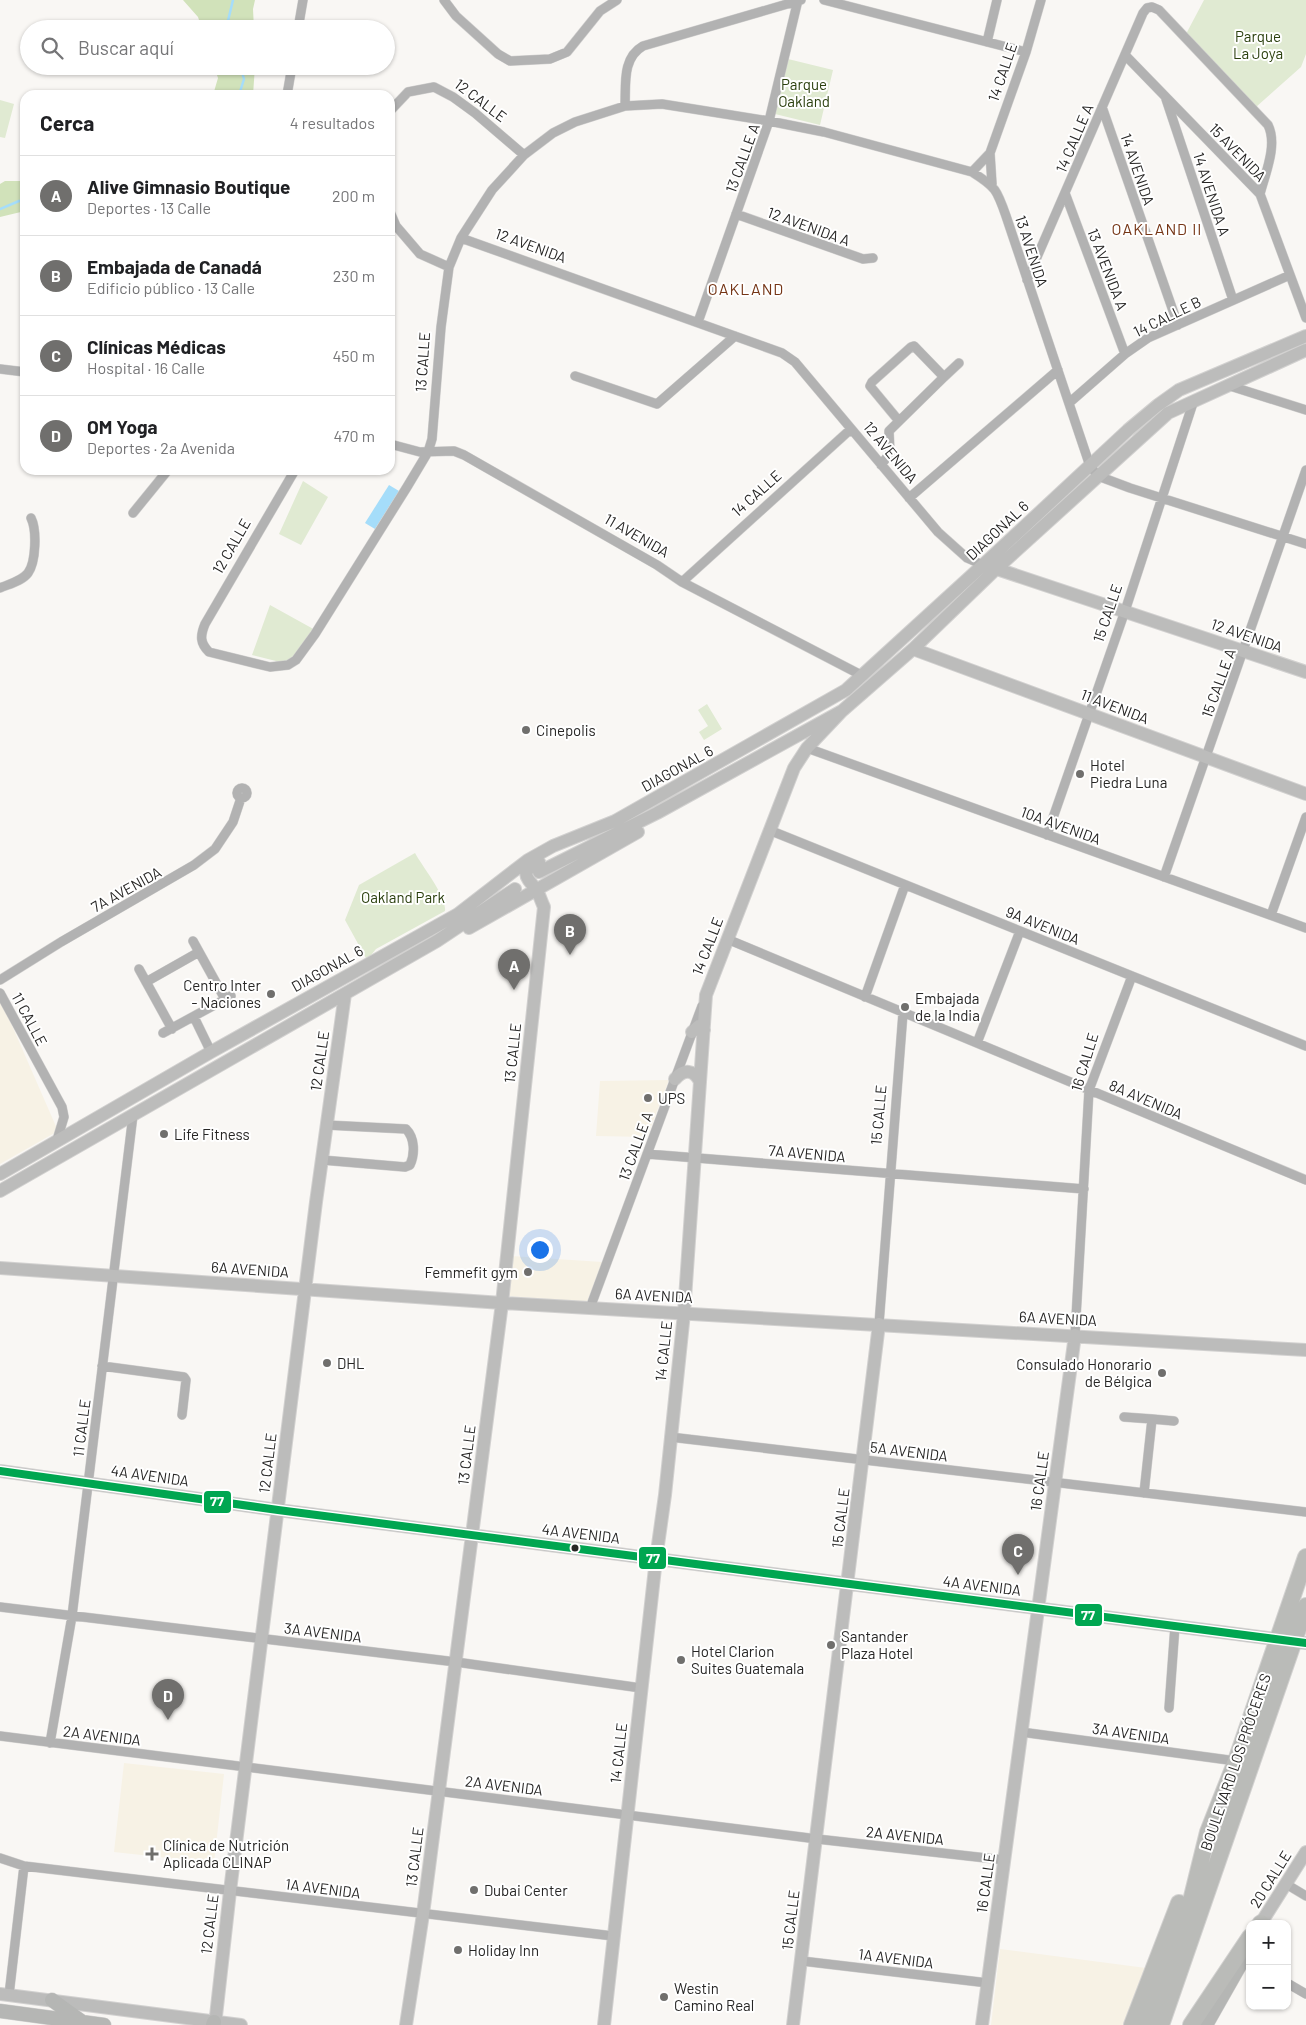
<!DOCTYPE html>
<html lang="es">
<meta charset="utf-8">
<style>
:root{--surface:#fff;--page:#f6f6f6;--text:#202124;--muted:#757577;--line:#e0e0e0;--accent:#706f6d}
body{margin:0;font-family:Barlow,sans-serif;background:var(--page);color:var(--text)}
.controls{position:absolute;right:15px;bottom:15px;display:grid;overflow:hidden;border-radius:10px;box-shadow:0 1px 4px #0004}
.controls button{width:45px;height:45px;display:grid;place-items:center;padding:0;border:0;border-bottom:1px solid var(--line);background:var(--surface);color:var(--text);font:25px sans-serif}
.you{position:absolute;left:539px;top:1249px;width:18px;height:18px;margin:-12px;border:4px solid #fff;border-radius:50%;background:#1a73e8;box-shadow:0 0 0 8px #1a73e833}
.badge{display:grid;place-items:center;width:32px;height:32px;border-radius:50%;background:var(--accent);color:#fff;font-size:16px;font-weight:700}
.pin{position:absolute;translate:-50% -41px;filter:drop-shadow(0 1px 2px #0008)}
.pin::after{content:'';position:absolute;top:26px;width:18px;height:15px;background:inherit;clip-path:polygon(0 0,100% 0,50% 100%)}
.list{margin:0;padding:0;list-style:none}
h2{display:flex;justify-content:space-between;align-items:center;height:65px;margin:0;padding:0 20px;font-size:21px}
h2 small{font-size:16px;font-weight:400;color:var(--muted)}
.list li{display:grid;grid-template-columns:32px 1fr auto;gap:15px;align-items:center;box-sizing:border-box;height:80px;padding:0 20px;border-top:1px solid var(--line)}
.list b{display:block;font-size:19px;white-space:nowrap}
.list p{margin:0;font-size:16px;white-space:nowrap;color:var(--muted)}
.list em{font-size:16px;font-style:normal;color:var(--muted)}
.icon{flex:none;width:28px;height:28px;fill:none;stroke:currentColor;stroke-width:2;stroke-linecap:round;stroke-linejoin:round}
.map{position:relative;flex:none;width:1306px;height:2025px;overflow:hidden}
.search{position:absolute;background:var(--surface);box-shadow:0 1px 4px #0004;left:20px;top:20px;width:375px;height:55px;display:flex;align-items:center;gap:12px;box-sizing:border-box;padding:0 18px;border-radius:28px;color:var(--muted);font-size:19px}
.panel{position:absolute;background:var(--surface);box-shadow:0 1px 4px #0004;left:20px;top:90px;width:375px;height:385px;border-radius:15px}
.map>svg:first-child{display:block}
.commercial{fill:#f7f2e5}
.green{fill:#e0ead2}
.forest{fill:#d1e2ba}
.water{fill:#a5ddfa}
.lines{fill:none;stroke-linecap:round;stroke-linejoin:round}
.stream{stroke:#a5ddfa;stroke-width:2.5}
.street-casing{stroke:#d2d1d0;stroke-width:10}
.secondary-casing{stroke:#d2d1d0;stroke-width:14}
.primary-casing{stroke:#d2d1d0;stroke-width:15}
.highway-casing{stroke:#d2d1d0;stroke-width:18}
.street{stroke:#b2b2b2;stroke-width:9}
.secondary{stroke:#bcbcbb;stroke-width:12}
.primary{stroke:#b5b6b4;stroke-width:14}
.highway{stroke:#babbb8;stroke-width:16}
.bus-1-casing{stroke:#fff;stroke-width:11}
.bus-1{stroke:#00a651;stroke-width:8}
.poi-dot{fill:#706f6d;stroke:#fff;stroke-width:2}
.bus-dot{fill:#272625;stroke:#fff;stroke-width:2}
.labels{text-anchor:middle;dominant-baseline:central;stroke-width:4;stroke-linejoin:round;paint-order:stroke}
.park-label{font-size:15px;fill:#2a3f0d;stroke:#fff}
.street-label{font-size:15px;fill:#272625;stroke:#fff}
.poi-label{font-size:15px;fill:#272625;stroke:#fff;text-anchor:start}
.neighbourhood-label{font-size:16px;letter-spacing:1px;fill:#753515;stroke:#fff}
.line-badge{stroke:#fff;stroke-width:2}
.badge-label{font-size:14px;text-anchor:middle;font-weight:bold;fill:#fff}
</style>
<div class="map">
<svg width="1306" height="2025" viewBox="0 0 1306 2025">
<rect width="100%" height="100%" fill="#f9f7f4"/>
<path class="commercial" d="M0,998l58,133 -58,33z
M669,1080l-22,57 -51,-1 4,-55z
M511,1256l91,6 -15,40 -80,-6z
M124,1763l100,11 -10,89 -100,-11z
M1000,1949l146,19 -19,57h-136z"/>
<path class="green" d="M1204,0h102v54l-5,13 -45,40 -70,-73z
M788,59l45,11 -13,55 -45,-11z
M0,100l14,4 -9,34 -5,-1z
M303,481l25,16 -27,48 -22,-11z
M270,605l47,26 -22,28 -15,3 -28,-7z
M707,704l15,25 -18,11 -5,-8 9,-6 -10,-16z
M415,853c7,13 32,44 30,58l-69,38 -9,11 -22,-40 14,-35z"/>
<path class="forest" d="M183,0h72l-2,9 1,20h-52l-4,-12z
M214,66h41l-2,29h-40l5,-17z
M5,181h20v30l-25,6v-33z"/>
<path class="water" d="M389,485l10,6 -24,38 -10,-6z"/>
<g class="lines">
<path class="stream" d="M229,29l-2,-4 6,-25
M239,95l5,-16 -4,-13
M0,209l19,-8h6"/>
<g class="street-casing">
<path id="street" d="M444,0l12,16 42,38 12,7 40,-2 17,-7 33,-41 17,-11
M824,0l202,52
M298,29l5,-29
M987,42l10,-42
M1125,55l135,139 46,124
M287,95l5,-29
M1166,99l67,201
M625,106c1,-22 -3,-48 18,-60l158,-46
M1102,107l76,218
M390,111l18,-19 26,-5 19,10 22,16 49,42
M972,172l18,-19
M992,184l-2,-31 36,-101 15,-52
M1065,193l60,161
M390,212l6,14 24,28 29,13
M736,214l127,45 10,-1
M461,238l321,115 13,9 143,170 29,26 16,7
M1027,280l116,-267 4,-5 5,-1 7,3 109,115c10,20 -3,49 -8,69
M698,322l71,-201 29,-121
M0,369l25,3
M575,376l82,28 78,-68
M944,377l15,-14
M1227,385l79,25
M1069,403l56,-49 23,-16 142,-63
M390,444l30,8 34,-1 10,4 193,110 25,17 181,94
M881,465l9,-12 -1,-22 55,-54 -30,-31 -3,1 -39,35 -2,4 29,35
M295,470l-90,154c-5,12 -5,19 4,28l61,15 18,-2 8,-5 19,-26 92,-147 21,-35 4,-13 9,-112 8,-60 12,-29 31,-48 32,-35 29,-22 22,-11 50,-16 37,-2 107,17 55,11 148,40c24,15 25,18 34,44l84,250 8,10 32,12 176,56
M909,498l149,-128
M133,513l35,-43
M682,582l169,-153
M0,588c9,-4 22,-7 28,-15 8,-11 9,-43 3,-55
M807,748l499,180
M237 793a5 5 0 1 1 10 0a5 5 0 1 1-10 0Z
M769,830l537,216
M1047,835l78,-224 69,-211
M1164,877l142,-407
M1271,915l35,-98
M727,939l579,241
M193,941l32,58
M139,969l33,60
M0,980l61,-38 133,-77 21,-16 18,-27 8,-24
M146,982l53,-30
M0,993l62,114 2,10 -7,23
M865,997l40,-112
M194,1017l17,35
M163,1033l68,-37
M977,1043l43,-112
M647,1154l437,35
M322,1160l83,7 5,-2c5,-11 5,-27 -4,-36l-80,-4
M590,1308l112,-302
M879,1324l24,-311
M1075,1335l14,-245 43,-114
M102,1366l82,11 2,3 -4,35
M1124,1417l28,2 -8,74
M1152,1419l22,2
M670,1437l636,75
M0,1607l456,55 185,26
M1169,1708l6,-82
M1021,1732l215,29
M0,1736l817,103 187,21
M50,1743l22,-127 61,-501
M0,1858l24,8 589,70
M1286,1884l20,12
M802,1961l186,22
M1287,1983l19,11
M9,1995l15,-129"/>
</g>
<g class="secondary-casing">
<path id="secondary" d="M991,567l315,105
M913,649l393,145
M539,872l118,-59 185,-102 71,-62 83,-80 172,-156 138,-63
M469,928l169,-96
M692,1032l7,-6 4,1 1,3
M675,1079c9,-10 19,-10 25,3
M0,1174l211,-122 247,-138 70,-54 25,-14 62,-25 231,-131 137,-125 145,-135 30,-25 21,-15 127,-54
M0,1191l437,-250 78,-52
M0,1268l502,35 804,47
M0,1471l278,39 1028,133
M1261,1923l45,-71
M0,1994l241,31
M215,2025l15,-134 86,-689 29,-208
M406,2025l17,-111 79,-611 42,-396c-3,-6 -5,-14 -8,-18 -11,-13 -16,-17 3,-27
M604,2025l52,-466 9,-64 19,-182 22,-318 88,-227 13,-20 35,-37
M793,2025l86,-701
M982,2025l93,-690"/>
</g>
<g class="primary-casing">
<path id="primary" d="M52,2000l29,21
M0,2011l104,14
M213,2025l1,-3
M1206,2025l38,-67"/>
</g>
<g class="highway-casing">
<path id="highway" d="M1260,1924l1,-1
M1132,2025l47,-122
M1148,2025l43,-124 17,-69 28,-71 70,-204
M1161,2025l145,-419
M1191,2025l59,-88"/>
</g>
<use href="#street" class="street"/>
<use href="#secondary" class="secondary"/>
<use href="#primary" class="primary"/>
<use href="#highway" class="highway"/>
<g class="bus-1-casing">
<path id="bus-1" d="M0,1471l278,39 1028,133"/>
</g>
<use href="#bus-1" class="bus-1"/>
</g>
<g class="poi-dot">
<circle cx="526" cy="730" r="5"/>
<circle cx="1080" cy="774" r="5"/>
<circle cx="271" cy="994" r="5"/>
<circle cx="905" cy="1007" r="5"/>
<circle cx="648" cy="1098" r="5"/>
<circle cx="164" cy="1134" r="5"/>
<circle cx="528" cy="1272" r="5"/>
<circle cx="327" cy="1363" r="5"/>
<circle cx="1162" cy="1373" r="5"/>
<circle cx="831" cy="1645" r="5"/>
<circle cx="681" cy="1660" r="5"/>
<path d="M149.5 1846.5h5v5h5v5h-5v5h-5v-5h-5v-5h5z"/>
<circle cx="474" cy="1890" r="5"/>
<circle cx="458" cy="1950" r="5"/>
<circle cx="664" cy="1997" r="5"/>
</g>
<circle class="bus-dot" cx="575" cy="1548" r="4.5"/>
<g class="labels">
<g class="park-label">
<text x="1258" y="36">Parque<tspan x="1258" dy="17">La Joya</tspan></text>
<text x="804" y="84">Parque<tspan x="804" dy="17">Oakland</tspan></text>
<text x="403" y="897">Oakland Park</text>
</g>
<g class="street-label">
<text transform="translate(1002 72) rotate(-71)">14 CALLE</text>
<text transform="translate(481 100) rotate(37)">12 CALLE</text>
<text transform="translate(1074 138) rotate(-67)">14 CALLE A</text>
<text transform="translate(1238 152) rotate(46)">15 AVENIDA</text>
<text transform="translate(742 158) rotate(-70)">13 CALLE A</text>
<text transform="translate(1138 169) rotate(71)">14 AVENIDA</text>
<text transform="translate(1212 194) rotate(72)">14 AVENIDA A</text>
<text transform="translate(809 226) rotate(20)">12 AVENIDA A</text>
<text transform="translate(531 245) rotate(20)">12 AVENIDA</text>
<text transform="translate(1032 251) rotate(72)">13 AVENIDA</text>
<text transform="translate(1108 269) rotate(69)">13 AVENIDA A</text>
<text transform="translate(1167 316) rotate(-26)">14 CALLE B</text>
<text transform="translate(422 362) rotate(-86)">13 CALLE</text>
<text transform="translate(891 452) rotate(50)">12 AVENIDA</text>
<text transform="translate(756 493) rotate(-42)">14 CALLE</text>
<text transform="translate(997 530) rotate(-43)">DIAGONAL 6</text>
<text transform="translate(637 535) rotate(30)">11 AVENIDA</text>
<text transform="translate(231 546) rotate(-60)">12 CALLE</text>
<text transform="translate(1107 613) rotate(-71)">15 CALLE</text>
<text transform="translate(1247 635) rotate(19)">12 AVENIDA</text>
<text transform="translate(1218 683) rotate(-70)">15 CALLE A</text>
<text transform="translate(1115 706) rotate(21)">11 AVENIDA</text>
<text transform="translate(677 768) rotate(-29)">DIAGONAL 6</text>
<text transform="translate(1061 825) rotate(20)">10A AVENIDA</text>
<text transform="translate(126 889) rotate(-29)">7A AVENIDA</text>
<text transform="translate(1043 925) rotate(22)">9A AVENIDA</text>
<text transform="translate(707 946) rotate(-69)">14 CALLE</text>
<text transform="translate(327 968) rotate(-29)">DIAGONAL 6</text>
<text transform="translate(30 1019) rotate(62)">11 CALLE</text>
<text transform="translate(512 1053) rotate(-84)">13 CALLE</text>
<text transform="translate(319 1061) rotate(-82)">12 CALLE</text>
<text transform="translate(1084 1062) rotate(-73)">16 CALLE</text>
<text transform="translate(1146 1099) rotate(23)">8A AVENIDA</text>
<text transform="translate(878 1115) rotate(-85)">15 CALLE</text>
<text transform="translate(635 1146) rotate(-70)">13 CALLE A</text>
<text transform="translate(807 1153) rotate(5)">7A AVENIDA</text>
<text transform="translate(250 1269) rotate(4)">6A AVENIDA</text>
<text transform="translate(654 1295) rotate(3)">6A AVENIDA</text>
<text transform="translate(1058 1318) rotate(3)">6A AVENIDA</text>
<text transform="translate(663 1351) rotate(-84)">14 CALLE</text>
<text transform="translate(81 1428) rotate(-83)">11 CALLE</text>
<text transform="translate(909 1451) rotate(7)">5A AVENIDA</text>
<text transform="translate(466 1455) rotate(-83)">13 CALLE</text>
<text transform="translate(267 1463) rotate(-83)">12 CALLE</text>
<text transform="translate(150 1475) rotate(8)">4A AVENIDA</text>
<text transform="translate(1039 1481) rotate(-82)">16 CALLE</text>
<text transform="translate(840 1518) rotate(-83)">15 CALLE</text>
<text transform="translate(581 1533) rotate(7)">4A AVENIDA</text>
<text transform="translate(982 1585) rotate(7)">4A AVENIDA</text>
<text transform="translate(323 1632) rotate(7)">3A AVENIDA</text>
<text transform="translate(1131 1733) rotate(8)">3A AVENIDA</text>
<text transform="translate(102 1735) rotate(7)">2A AVENIDA</text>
<text transform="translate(618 1753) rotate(-84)">14 CALLE</text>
<text transform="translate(1235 1762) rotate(-71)">BOULEVARD LOS PRÓCERES</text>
<text transform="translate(504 1785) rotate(7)">2A AVENIDA</text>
<text transform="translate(905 1835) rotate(6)">2A AVENIDA</text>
<text transform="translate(414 1857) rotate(-83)">13 CALLE</text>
<text transform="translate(1270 1879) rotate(-58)">20 CALLE</text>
<text transform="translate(985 1883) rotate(-82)">16 CALLE</text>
<text transform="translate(323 1888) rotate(7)">1A AVENIDA</text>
<text transform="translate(790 1920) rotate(-83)">15 CALLE</text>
<text transform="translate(209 1924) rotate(-83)">12 CALLE</text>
<text transform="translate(896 1958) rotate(7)">1A AVENIDA</text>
</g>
<g class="poi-label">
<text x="536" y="730">Cinepolis</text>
<text x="1090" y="765">Hotel<tspan x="1090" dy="17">Piedra Luna</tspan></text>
<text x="261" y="985" text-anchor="end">Centro Inter<tspan x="261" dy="17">- Naciones</tspan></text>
<text x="915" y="998">Embajada<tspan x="915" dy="17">de la India</tspan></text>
<text x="658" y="1098">UPS</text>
<text x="174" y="1134">Life Fitness</text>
<text x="518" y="1272" text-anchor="end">Femmefit gym</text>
<text x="337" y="1363">DHL</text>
<text x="1152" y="1364" text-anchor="end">Consulado Honorario<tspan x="1152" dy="17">de Bélgica</tspan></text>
<text x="841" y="1636">Santander<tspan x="841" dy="17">Plaza Hotel</tspan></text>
<text x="691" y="1651">Hotel Clarion<tspan x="691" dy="17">Suites Guatemala</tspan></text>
<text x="163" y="1845">Clínica de Nutrición<tspan x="163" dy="17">Aplicada CLINAP</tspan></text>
<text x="484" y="1890">Dubai Center</text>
<text x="468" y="1950">Holiday Inn</text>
<text x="674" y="1988">Westin<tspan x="674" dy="17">Camino Real</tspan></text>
</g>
<g class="neighbourhood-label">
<text x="1157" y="228">OAKLAND II</text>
<text x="746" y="288">OAKLAND</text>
</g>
</g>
<g class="line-badge">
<rect x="203" y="1490" width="29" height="24" rx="5" fill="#00a651"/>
<rect x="638" y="1546" width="29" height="24" rx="5" fill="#00a651"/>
<rect x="1074" y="1603" width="29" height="24" rx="5" fill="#00a651"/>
</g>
<g class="badge-label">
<text x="217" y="1506">77</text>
<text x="653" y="1563">77</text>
<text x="1088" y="1620">77</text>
</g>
</svg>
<div class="controls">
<button>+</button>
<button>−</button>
</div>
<div class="you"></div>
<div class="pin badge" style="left:514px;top:990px">A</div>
<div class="pin badge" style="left:570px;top:955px">B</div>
<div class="pin badge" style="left:1018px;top:1575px">C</div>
<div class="pin badge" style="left:168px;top:1720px">D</div>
<div class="search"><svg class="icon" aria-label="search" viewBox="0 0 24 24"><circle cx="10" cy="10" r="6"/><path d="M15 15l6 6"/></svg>Buscar aquí</div>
<section class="panel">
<h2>Cerca<small>4 resultados</small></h2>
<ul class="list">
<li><span class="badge">A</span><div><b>Alive Gimnasio Boutique</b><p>Deportes · 13 Calle</p></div><em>200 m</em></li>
<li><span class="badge">B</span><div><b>Embajada de Canadá</b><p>Edificio público · 13 Calle</p></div><em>230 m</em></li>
<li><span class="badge">C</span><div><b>Clínicas Médicas</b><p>Hospital · 16 Calle</p></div><em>450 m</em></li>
<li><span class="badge">D</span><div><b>OM Yoga</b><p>Deportes · 2a Avenida</p></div><em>470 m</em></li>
</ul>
</section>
</div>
